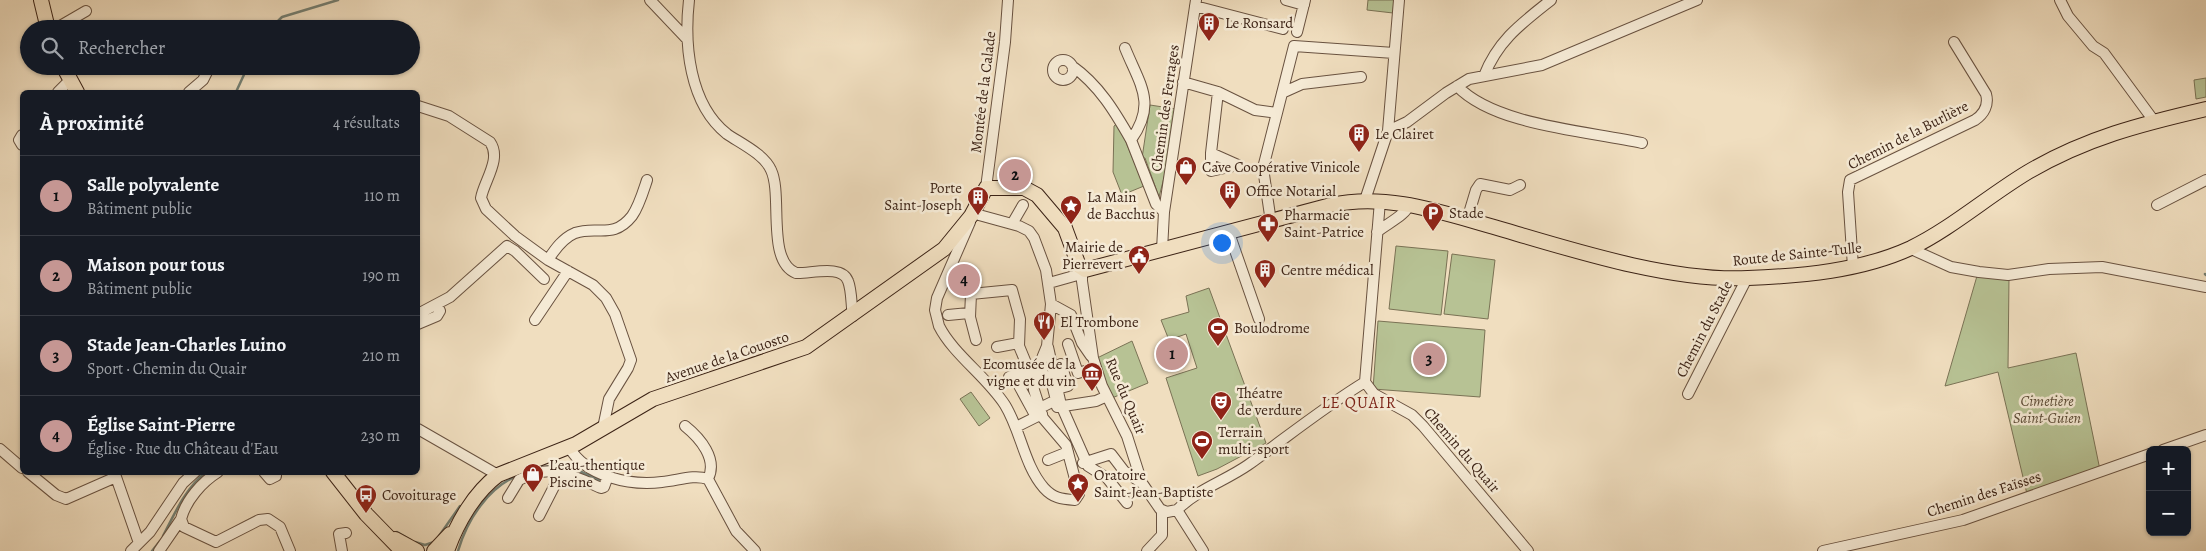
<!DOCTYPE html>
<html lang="fr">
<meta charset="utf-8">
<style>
:root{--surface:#171b24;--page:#20242c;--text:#f1f3f6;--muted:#9ea1a6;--line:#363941;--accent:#c59692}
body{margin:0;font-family:Alegreya,serif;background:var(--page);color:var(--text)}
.controls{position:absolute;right:15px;bottom:15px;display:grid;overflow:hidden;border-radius:8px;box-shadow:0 1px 4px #0004}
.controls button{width:45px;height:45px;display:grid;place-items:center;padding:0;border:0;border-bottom:1px solid var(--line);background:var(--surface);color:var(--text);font:25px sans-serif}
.you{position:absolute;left:1221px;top:242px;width:18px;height:18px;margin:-12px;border:4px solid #fff;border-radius:50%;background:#1a73e8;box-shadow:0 0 0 8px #1a73e833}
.badge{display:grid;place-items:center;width:32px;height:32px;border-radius:50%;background:var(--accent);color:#111;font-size:16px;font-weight:700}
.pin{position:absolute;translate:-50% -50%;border:2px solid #fff;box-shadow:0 1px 5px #0006}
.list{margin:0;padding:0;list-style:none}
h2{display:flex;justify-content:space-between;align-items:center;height:65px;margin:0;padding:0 20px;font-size:21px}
h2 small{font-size:16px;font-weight:400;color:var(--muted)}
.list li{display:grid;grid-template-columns:32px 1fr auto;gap:15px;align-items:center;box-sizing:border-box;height:80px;padding:0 20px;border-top:1px solid var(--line)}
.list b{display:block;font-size:19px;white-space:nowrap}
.list p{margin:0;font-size:16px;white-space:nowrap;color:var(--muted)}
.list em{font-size:16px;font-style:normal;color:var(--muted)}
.icon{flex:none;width:28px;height:28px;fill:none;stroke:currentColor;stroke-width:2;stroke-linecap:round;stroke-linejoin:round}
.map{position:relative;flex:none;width:2206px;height:551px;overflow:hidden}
.search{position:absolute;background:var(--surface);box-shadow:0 1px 4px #0004;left:20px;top:20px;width:400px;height:55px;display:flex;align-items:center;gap:12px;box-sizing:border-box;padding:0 18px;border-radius:28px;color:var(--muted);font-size:19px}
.panel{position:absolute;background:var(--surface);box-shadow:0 1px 4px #0004;left:20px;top:90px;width:400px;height:385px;border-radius:8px}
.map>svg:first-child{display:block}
.green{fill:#b7c294;stroke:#7a7255}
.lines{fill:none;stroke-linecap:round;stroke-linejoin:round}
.stream{stroke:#747f72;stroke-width:2.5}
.minor-casing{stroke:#695240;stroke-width:12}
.major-casing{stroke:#3c2316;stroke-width:16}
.minor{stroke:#f5ead5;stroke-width:10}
.major{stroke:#f0debf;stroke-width:14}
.labels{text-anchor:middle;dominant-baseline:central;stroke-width:5;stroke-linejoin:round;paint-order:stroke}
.poi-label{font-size:15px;fill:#3c2316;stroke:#f5ead5;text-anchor:start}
.street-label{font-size:15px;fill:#3c2316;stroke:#f5ead5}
.park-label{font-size:15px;font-style:italic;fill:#5b4b36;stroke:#f5ead5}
.neighbourhood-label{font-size:16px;letter-spacing:1px;fill:#7a1f14;stroke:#f5ead5}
</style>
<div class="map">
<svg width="2206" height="551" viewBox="0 0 2206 551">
<rect width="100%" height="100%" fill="#f0debf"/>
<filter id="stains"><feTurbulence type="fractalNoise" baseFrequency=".004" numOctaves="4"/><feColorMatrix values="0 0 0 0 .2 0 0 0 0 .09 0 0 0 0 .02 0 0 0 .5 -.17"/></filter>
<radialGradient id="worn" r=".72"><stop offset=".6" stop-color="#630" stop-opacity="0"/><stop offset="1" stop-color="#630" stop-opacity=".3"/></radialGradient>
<path class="green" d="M1368,0h26l-1,13 -26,-3z
M2206,78v19l-10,2 -2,-19z
M1150,105l26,4 -8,53 -9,35 -14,-39h-3z
M1118,123l26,63 -22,9 -9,-23 1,-46z
M1396,246l52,5 -7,64 -52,-6z
M1452,254l43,6 -7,59 -44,-5z
M1977,276l32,2 -1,90 68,-15 24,117 -73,24 -29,-122 -53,14z
M1209,288l57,155 -49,26 -19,7 -32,-98 31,-10 -11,-34 -17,6 -8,-20 28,-8 -3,-16z
M1378,321l107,9 -5,67 -107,-8z
M1132,341l16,42 -36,15 -17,-39z
M971,392l19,26 -11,8 -19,-27z"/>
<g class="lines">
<path class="stream" d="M270,29l12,-12 56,-17
M236,92l12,-26
M2205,274l1,1
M544,467l20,-3 35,16
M397,532l14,8
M163,536c12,-23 22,-47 43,-64
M439,536l21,-30
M415,542l10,3 9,-3
M152,551l8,-10
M458,551c9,-31 30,-64 61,-76"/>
<g class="minor-casing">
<path id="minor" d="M650,0l37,39
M689,0c-5,44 0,104 38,134 13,9 37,20 44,36 12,25 -5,91 25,103 14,1 46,-9 52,8 4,10 3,24 5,35
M1286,0l18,5
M2060,0l8,16 25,30 11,7 50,68
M1195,6l88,23
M55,29l31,-18
M1297,32l8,-32
M1125,48c15,37 32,55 6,92l25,64 8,8
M1053 70a10 10 0 1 1 20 0a10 10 0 1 1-20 0Z
M1072,66c27,19 43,46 59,74
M1484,76c14,-36 38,-53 67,-76
M1183,82l35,10 37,18 22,3
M1457,86c38,40 132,45 185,57
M58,92l12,-12
M189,92l14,-12 7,-14
M1282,93l20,-9 59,-7
M418,106l31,10 41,26c12,17 -6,39 -9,56l5,11 29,27 33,24 45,25 13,13 9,16 16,46 -3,8 -19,31 -6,29
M1388,131l19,-9 39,-29 23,-14 73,-14 155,-65
M22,135l-3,5 3,5
M1211,153v18l27,-6 -27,-12 7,-61
M986,188l19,-146 3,-42
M1365,200l23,-69 11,-131
M1380,201l-15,181 9,12 38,21 11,11 105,125
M2157,205l49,-25
M1467,220l9,-30 4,-6 30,6 10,-5
M970,222l-33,76 -2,12 4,16c14,28 48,51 66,79 16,26 19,60 39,83 9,10 17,11 31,12l4,-6 -13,-49 -23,-27 -9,-28 -1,-10 14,-34 4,-42 -5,-34 -12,-32 -5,-7 -10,-5 -40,-11
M1271,222l-8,-54 31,-122 100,7
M1012,224l11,-19
M1377,232c9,-8 30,-17 32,-28
M1229,233l30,86
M1909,248l42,19 28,5 29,3 41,-6 53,-2 104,20
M1162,250l2,-38 32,-212
M548,260c7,-11 15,-22 27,-27 22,-8 38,7 57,-17 7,-10 11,-24 15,-36
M1853,267l-5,-75 2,-12 125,-60c9,-6 14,-15 11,-26l-32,-52
M1082,270v11l11,77 9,28 25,50 15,47 18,26 7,3 10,-2
M1049,283l32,-9
M1051,304l20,11 11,28 9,13
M418,314l32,-17 57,-51 8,5 29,28
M948,315l21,-2
M535,320l33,-49
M418,324l19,-8 3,-5 -3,-6
M976,340l-6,-23 1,-23 41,-4 8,29 -1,27 12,29 5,1
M1068,344l10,29 7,-2
M997,347l22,-4
M1048,347l13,58 27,61 19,12 20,25
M1037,365h4l3,12 6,-1 6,24 -14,7 -7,8 -18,-33 7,-4 -2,-5 8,-5 4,2z
M1009,377l18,-7
M1057,389l11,-3 -7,-22
M1688,394l59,-116
M1057,407l39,-6 11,-5
M685,426c15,12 33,33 23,53
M1016,427l26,-13
M418,429l80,46
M569,447c17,30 62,39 93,35 15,-1 31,-8 46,-3l28,52 19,20
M0,449l22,19
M2163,450l43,-15
M1048,460l20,-8
M1083,463l28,-9 13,17 18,12
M28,472l28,23 10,4 50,-22 23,66
M218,472c-16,10 -32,28 -37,47l3,8 32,15 43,-22 9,-1 12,8 10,24
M264,472l6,7 6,-3v-4
M508,498l11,-18c33,-18 51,-5 82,8l3,-1 4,-11
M1177,510c21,-21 48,-29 71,-45 39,-28 76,-58 117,-83
M1177,510l26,41
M539,516l23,-45
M131,551l19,-19 33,-49 12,-11
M159,551l22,-32
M342,551l-3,-17 7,-1
M1147,551l15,-16v-24
M1823,551l140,-31 187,-66"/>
</g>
<g class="major-casing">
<path id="major" d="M41,0l7,29
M63,66l14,26
M333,472l33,42 36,37
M395,539l22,12
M434,551l16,-17
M447,551c10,-28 27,-58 51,-76l78,-31 77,-45 153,-52 138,-98 27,-33 15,-28h38l13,7 28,33 14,38 6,4 246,-65c56,-12 109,7 163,22 75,22 176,55 254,51 54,-2 113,-7 163,-30 41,-20 77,-52 117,-76 58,-34 113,-48 178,-63"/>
</g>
<use href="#minor" class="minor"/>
<use href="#major" class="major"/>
</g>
<defs>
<g id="building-pin" transform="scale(1.125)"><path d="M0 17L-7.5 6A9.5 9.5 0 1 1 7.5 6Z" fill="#8f2418" stroke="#f5ead5"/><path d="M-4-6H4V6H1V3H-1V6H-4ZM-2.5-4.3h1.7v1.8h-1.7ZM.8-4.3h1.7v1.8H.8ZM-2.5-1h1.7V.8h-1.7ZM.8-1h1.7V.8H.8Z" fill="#fff"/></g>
<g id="shop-pin" transform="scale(1.125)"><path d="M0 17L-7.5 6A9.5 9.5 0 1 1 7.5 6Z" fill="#8f2418" stroke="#f5ead5"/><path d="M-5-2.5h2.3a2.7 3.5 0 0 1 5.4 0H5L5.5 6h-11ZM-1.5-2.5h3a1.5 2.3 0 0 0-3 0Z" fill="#fff"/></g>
<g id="sight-pin" transform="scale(1.125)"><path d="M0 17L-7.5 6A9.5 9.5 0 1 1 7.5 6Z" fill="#8f2418" stroke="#f5ead5"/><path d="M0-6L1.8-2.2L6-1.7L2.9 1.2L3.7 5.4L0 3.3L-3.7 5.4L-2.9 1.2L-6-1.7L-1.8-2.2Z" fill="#fff"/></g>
<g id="parking-pin" transform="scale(1.125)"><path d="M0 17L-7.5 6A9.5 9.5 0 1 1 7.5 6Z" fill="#8f2418" stroke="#f5ead5"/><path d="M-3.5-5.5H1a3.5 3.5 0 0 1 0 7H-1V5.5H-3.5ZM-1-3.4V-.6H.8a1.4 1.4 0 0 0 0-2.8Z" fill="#fff"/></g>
<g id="pharmacy-pin" transform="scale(1.125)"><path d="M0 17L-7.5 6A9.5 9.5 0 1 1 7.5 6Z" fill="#8f2418" stroke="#f5ead5"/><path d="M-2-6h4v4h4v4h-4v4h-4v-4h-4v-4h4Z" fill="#fff"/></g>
<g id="civic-pin" transform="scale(1.125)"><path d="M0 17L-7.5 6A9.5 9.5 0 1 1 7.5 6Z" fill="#8f2418" stroke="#f5ead5"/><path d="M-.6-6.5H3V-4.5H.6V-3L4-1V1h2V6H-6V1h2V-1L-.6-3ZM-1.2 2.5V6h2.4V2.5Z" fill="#fff"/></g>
<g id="restaurant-pin" transform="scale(1.125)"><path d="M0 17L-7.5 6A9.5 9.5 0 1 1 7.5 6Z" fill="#8f2418" stroke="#f5ead5"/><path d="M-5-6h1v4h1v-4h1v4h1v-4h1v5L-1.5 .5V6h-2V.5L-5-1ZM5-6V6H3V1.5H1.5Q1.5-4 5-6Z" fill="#fff"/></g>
<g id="stadium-pin" transform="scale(1.125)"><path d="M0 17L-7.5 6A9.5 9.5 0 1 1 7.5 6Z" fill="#8f2418" stroke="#f5ead5"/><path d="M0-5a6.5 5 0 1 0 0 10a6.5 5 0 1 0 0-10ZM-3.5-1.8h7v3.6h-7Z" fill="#fff"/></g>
<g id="museum-pin" transform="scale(1.125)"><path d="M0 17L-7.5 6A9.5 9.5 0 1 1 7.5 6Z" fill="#8f2418" stroke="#f5ead5"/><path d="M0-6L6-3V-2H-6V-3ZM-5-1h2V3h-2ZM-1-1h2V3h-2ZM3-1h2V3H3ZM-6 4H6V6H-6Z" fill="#fff"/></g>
<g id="theatre-pin" transform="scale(1.125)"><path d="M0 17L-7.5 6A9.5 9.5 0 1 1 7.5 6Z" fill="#8f2418" stroke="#f5ead5"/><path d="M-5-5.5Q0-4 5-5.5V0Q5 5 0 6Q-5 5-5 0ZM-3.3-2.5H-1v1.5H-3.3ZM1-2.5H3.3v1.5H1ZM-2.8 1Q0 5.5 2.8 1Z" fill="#fff"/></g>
<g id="bus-pin" transform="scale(1.125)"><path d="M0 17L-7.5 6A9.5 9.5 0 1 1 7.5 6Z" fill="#8f2418" stroke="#f5ead5"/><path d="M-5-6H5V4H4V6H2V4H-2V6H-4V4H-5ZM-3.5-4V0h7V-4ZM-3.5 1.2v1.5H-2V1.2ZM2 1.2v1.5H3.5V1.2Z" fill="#fff"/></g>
</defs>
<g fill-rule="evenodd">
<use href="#building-pin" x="1209" y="23"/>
<use href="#building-pin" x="1359" y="134"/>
<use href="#shop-pin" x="1186" y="167"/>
<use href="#building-pin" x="1230" y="191"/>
<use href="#building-pin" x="978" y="197"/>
<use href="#sight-pin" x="1071" y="206"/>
<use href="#parking-pin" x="1433" y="213"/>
<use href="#pharmacy-pin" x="1268" y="224"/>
<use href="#civic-pin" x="1139" y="256"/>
<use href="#building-pin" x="1265" y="270"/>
<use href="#restaurant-pin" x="1044" y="322"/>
<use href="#stadium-pin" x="1218" y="328"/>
<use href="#museum-pin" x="1092" y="373"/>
<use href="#theatre-pin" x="1221" y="402"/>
<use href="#stadium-pin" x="1202" y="441"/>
<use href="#shop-pin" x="533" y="474"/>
<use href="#sight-pin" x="1078" y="484"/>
<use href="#bus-pin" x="366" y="495"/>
</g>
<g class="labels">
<g class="poi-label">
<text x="1225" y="23">Le Ronsard</text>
<text x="1375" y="134">Le Clairet</text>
<text x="1202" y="167">Cave Coopérative Vinicole</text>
<text x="962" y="188" text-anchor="end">Porte<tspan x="962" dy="17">Saint-Joseph</tspan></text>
<text x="1246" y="191">Office Notarial</text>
<text x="1087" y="197">La Main<tspan x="1087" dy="17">de Bacchus</tspan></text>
<text x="1449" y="213">Stade</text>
<text x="1284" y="215">Pharmacie<tspan x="1284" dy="17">Saint-Patrice</tspan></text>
<text x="1123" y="247" text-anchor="end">Mairie de<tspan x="1123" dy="17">Pierrevert</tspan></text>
<text x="1281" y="270">Centre médical</text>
<text x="1060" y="322">El Trombone</text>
<text x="1234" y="328">Boulodrome</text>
<text x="1076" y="364" text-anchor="end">Ecomusée de la<tspan x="1076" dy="17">vigne et du vin</tspan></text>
<text x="1237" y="393">Théatre<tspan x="1237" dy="17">de verdure</tspan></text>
<text x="1218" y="432">Terrain<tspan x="1218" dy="17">multi-sport</tspan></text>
<text x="549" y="465">L’eau-thentique<tspan x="549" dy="17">Piscine</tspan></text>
<text x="1094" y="475">Oratoire<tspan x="1094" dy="17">Saint-Jean-Baptiste</tspan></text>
<text x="382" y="495">Covoiturage</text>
</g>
<g class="street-label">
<text transform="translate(983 92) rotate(-83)">Montée de la Calade</text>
<text transform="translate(1165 108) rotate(-82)">Chemin des Ferrages</text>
<text transform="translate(1908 135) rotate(-27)">Chemin de la Burlière</text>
<text transform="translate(1797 254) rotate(-6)">Route de Sainte-Tulle</text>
<text transform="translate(1704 329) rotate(-63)">Chemin du Stade</text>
<text transform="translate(727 357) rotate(-19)">Avenue de la Couosto</text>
<text transform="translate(1126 396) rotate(67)">Rue du Quair</text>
<text transform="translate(1462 450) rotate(49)">Chemin du Quair</text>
<text transform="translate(1984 494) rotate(-18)">Chemin des Faïsses</text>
</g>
<g class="park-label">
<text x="2047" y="401">Cimetière<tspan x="2047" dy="17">Saint-Guien</tspan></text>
</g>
<g class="neighbourhood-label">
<text x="1359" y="403">LE QUAIR</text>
</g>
</g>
<rect width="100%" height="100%" filter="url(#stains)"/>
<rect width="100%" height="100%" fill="url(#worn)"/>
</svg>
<div class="controls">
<button>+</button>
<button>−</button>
</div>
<div class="you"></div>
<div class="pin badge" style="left:1172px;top:354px">1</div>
<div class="pin badge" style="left:1015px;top:175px">2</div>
<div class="pin badge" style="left:1429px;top:359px">3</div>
<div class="pin badge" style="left:964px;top:280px">4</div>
<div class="search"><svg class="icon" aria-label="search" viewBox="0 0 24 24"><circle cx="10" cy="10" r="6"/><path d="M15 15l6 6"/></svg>Rechercher</div>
<section class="panel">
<h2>À proximité<small>4 résultats</small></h2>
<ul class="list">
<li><span class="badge">1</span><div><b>Salle polyvalente</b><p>Bâtiment public</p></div><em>110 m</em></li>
<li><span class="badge">2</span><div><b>Maison pour tous</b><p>Bâtiment public</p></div><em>190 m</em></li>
<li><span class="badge">3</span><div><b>Stade Jean-Charles Luino</b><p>Sport · Chemin du Quair</p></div><em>210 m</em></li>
<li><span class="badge">4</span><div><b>Église Saint-Pierre</b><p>Église · Rue du Château d'Eau</p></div><em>230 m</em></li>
</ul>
</section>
</div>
